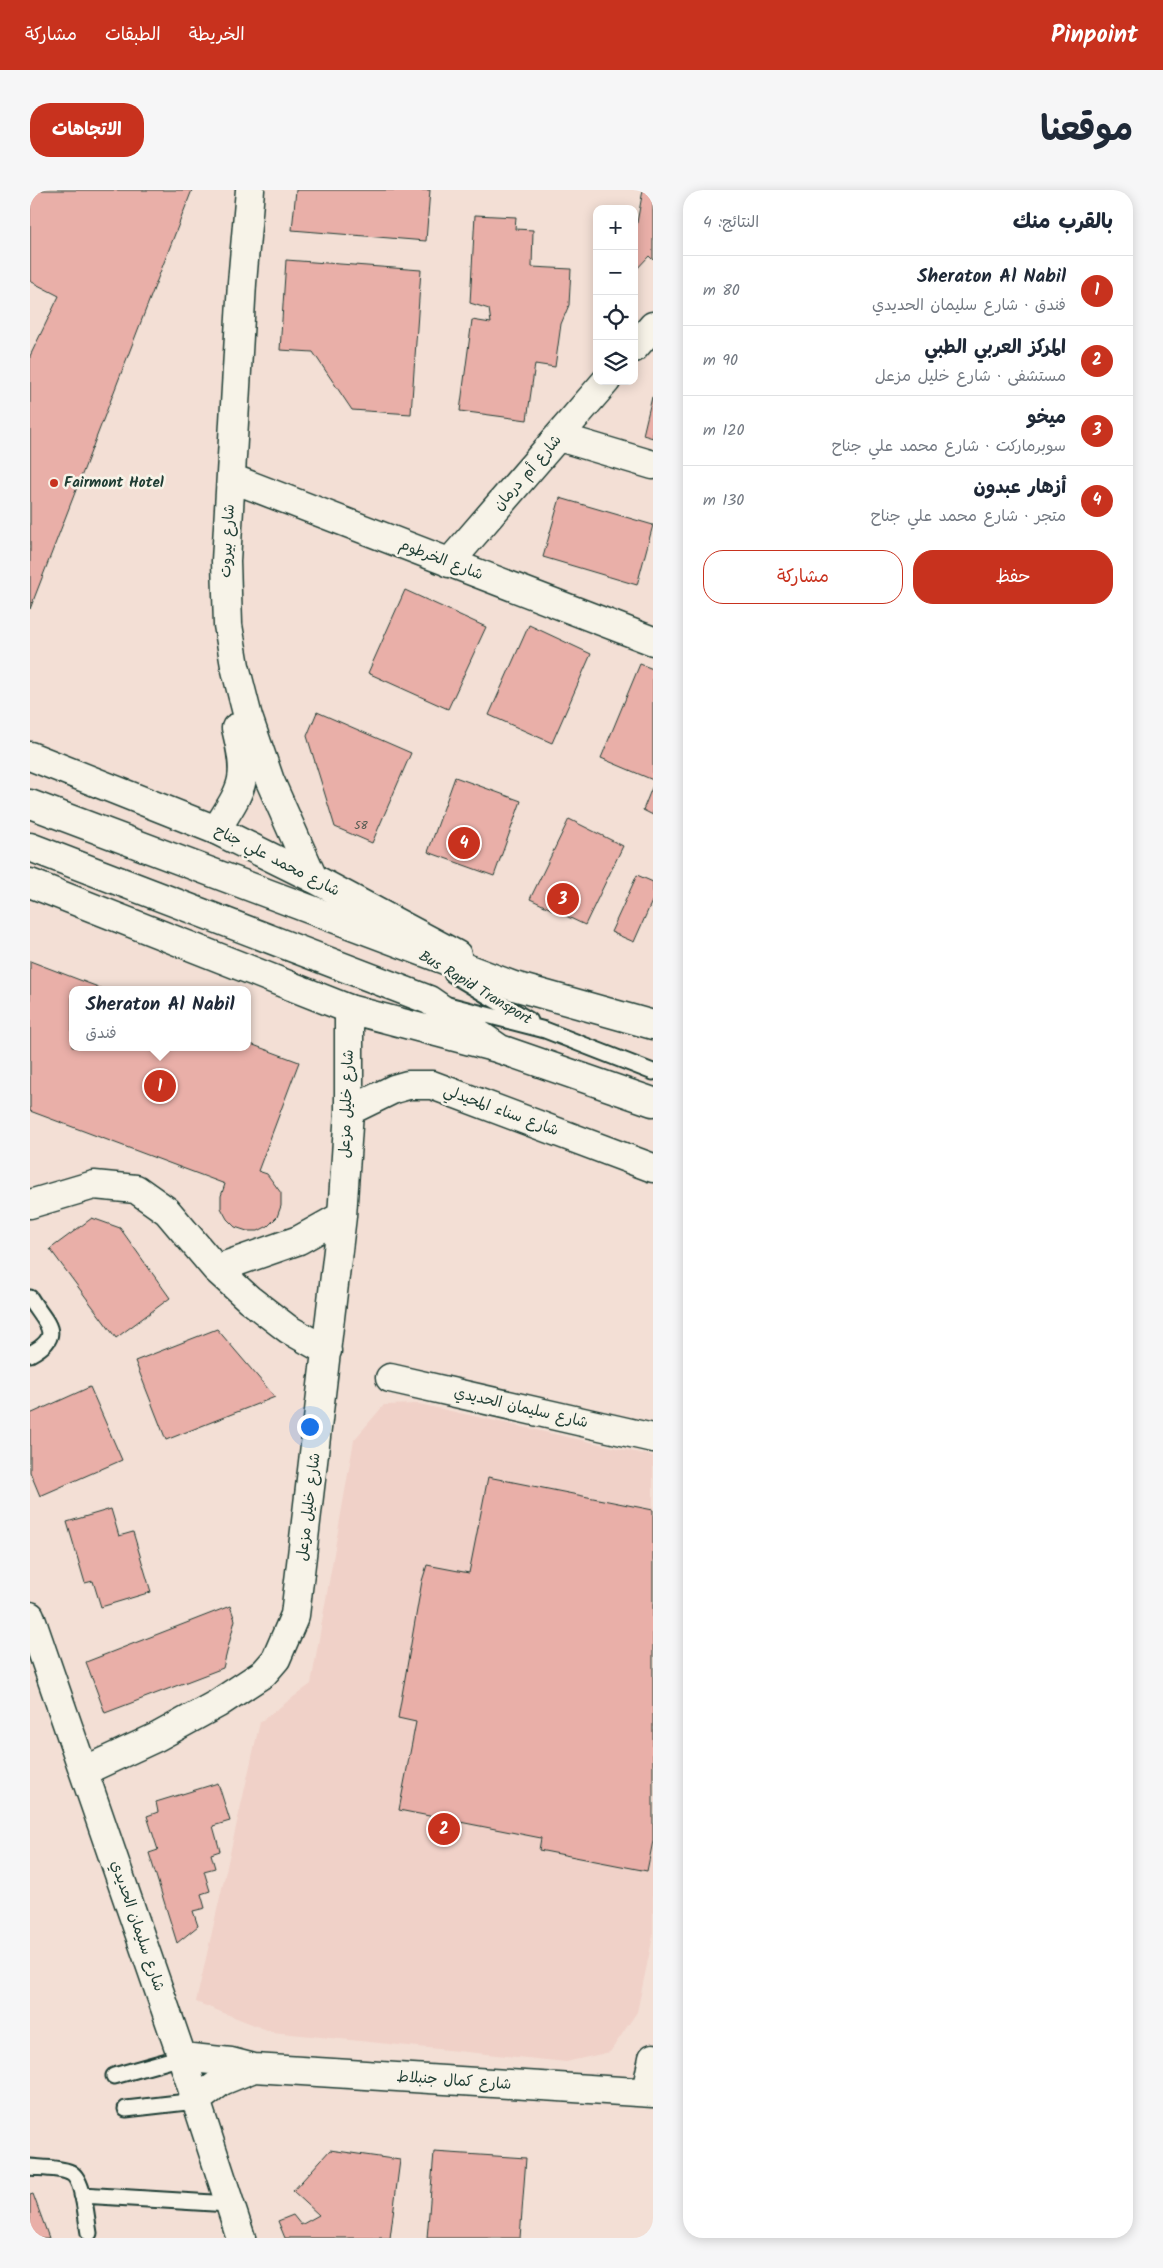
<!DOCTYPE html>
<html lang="ar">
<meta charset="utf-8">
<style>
:root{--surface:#fff;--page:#f6f6f7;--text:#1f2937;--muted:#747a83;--line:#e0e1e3;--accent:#c8321e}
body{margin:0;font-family:Kalam,"Playpen Sans Arabic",sans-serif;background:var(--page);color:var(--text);direction:rtl}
.controls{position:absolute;right:15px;top:15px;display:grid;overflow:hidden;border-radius:10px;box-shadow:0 2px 12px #0003}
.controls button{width:45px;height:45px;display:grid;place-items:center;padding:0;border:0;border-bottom:1px solid var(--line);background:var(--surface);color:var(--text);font:25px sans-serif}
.you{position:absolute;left:279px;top:1236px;width:18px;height:18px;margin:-12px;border:4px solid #fff;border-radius:50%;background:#1a73e8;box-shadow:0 0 0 8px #1a73e833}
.badge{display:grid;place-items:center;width:32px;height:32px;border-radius:50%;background:var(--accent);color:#fff;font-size:16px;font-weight:700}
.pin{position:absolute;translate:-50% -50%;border:2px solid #fff;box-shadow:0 1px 5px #0006}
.popup{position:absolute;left:39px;top:796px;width:182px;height:65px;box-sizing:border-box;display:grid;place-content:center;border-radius:10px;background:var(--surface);filter:drop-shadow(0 1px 4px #0005);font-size:16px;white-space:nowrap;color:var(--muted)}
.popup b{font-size:19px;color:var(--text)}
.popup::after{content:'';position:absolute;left:50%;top:100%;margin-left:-10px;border:10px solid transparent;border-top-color:var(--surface)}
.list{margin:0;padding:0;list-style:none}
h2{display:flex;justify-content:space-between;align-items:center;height:65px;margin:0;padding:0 20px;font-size:21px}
h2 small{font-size:16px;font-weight:400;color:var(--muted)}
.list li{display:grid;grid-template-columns:32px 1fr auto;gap:15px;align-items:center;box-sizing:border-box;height:70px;padding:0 20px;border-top:1px solid var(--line)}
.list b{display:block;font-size:19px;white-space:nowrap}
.list p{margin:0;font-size:16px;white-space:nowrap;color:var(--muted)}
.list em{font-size:16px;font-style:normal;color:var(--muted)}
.actions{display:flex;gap:10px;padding:15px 20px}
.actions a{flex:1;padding:11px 0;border:1px solid var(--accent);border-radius:20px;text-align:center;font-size:18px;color:var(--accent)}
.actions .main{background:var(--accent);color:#fff}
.icon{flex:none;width:28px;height:28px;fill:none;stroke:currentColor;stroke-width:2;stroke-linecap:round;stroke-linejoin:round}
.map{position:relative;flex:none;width:623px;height:2048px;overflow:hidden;direction:ltr;border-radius:20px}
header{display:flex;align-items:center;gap:30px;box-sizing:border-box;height:70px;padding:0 25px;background:var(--accent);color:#fff}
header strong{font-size:24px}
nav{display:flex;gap:28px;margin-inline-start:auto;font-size:18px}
.intro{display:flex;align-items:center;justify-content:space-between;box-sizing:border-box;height:120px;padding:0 30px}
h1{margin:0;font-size:35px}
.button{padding:12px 22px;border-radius:20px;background:var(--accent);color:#fff;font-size:18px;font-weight:700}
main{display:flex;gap:30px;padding:0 30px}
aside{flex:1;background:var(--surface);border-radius:20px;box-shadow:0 2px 12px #0003}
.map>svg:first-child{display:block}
.built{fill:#f0d1c8}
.building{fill:#e9afa8;stroke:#1f3d34}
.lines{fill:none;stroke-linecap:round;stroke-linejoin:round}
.service-casing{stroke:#1f3d34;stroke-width:19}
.minor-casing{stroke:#1f3d34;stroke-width:31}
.secondary-casing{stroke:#1f3d34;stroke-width:31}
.primary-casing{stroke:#1f3d34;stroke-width:31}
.service{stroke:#f7f3e8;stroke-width:15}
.minor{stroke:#f7f3e8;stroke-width:28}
.secondary{stroke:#f7f3e8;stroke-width:28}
.primary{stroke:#f7f3e8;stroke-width:28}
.poi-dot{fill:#c8321e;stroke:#f7f3e8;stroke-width:2}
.labels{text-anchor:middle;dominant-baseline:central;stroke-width:5;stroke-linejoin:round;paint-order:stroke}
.number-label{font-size:12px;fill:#525a51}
.street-label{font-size:15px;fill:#1f3d34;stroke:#f7f3e8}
.poi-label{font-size:15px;font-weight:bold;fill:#1f3d34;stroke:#f7f3e8;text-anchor:start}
</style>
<header>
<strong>Pinpoint</strong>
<nav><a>الخريطة</a><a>الطبقات</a><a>مشاركة</a></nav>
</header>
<div class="intro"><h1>موقعنا</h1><a class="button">الاتجاهات</a></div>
<main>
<aside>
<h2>بالقرب منك<small>النتائج: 4</small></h2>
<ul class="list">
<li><span class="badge">1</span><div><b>Sheraton Al Nabil</b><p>فندق · شارع سليمان الحديدي</p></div><em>80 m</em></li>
<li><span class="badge">2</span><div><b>المركز العربي الطبي</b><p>مستشفى · شارع خليل مزعل</p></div><em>90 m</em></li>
<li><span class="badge">3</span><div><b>ميخو</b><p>سوبرماركت · شارع محمد علي جناح</p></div><em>120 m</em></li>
<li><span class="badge">4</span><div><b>أزهار عبدون</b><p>متجر · شارع محمد علي جناح</p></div><em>130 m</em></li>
</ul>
<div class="actions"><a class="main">حفظ</a><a>مشاركة</a></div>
</aside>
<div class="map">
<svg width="623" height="2048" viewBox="0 0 623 2048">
<rect width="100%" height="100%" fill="#f3dfd5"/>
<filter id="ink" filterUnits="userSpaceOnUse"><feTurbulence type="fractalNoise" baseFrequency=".02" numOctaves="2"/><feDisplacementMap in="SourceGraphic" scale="10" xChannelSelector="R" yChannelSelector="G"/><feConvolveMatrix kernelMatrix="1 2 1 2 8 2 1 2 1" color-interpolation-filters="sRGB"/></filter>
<g filter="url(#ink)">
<path class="built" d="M389,1214l234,52v480l-16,76 -27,40 -44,10 -294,-30 -76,-30 64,-280 51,-38 43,-244 30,-35z"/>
<path class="building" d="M0,0h162l-162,419v-253l29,-60 -29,-15z
M266,0h134l-4,51 -134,-11z
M613,0h10v70l-4,-4 -15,16v-33z
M445,25l41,2 -1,12 18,1 -1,37 39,2 -2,36 -8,19 -6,43 -20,-3 -8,56 -67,-9 12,-91 19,3 -2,-14 -19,-6z
M256,70l135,10 -10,144 -59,-4 -39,-58 -33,-2z
M622,207h1v41l-10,-3z
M530,308l93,27 -16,60 -94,-28z
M375,400l81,37 -38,82 -80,-36z
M499,435l62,29 -39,89 -63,-28z
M610,474l13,5v111l-52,-22z
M287,522l94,41 -39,90 -37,-16 -28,-91z
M425,587l66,24 -27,75 -66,-24z
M623,595v30l-10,-5z
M539,629l54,27 -38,79 -55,-26z
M607,685l16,7v17l-19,43 -23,-10z
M0,771l76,29h-34v57h176v-4l51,19 -41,109 9,3 14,19v13l-4,11 -9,9 -10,5h-11l-12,-4 -8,-8 -6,-11v-12l4,-12 -195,-73z
M62,1028l28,10 50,70 -54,40 -66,-89z
M187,1139l58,68 -109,43 -31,-79z
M60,1197l32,73 -82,36 -10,-24v-58z
M458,1287l165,33v331l-6,30 -108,-21 2,-12 -142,-28 17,-88 -18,-4 24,-137 5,-16 42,8z
M81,1319l8,27 14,-4 18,60 -50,15 -8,-26 -8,2 -18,-61z
M200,1416l5,14 -12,48 -118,45 -19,-51z
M188,1593l12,38 -17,5 7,25 -9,3 4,14 -11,3 6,20 -9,3 4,14 -12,3 5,15 -21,17 -28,-90 9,-3 -11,-34 11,-4 -2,-10z
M300,1960l70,10 -10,78h-105l-7,-17 15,-6 8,10 18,-10 -26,-24z
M404,1962l92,6 -6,80h-93z
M3,2004l16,44h-19v-43z"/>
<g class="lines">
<g class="service-casing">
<path id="service" d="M422,784l78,47
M418,815l97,25 108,42
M0,1108c15,25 36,37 0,56
M84,1886l68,-19
M96,1919l70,-8
M0,1977c11,1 30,1 39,5 15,5 17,46 20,61
M52,2005l147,9"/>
</g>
<g class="minor-casing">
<path id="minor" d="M220,0l-8,93 -16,278 2,64 7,41 13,51 22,64 43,97
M604,158l19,-22
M529,247l94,28
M201,288l422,163
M419,373l157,-182
M186,640c28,-45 33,-49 20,-102
M319,921l45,-22 14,-4h24l221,83
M0,1014l64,-19 42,4 31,22 49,58 33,30 39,30 39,22
M186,1079l83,-29 43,-24
M360,1188l263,60
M0,1426l152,441 59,181
M54,1581l73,-34 60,-33 47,-31 12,-14 19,-44 47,-399 7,-105v-102
M152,1867l49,5 23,6 399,25
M616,1902l7,-34
M166,1911l26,-20 32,-13"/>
</g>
<g class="secondary-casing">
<path id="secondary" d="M0,566l186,74 97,48 144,77
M0,693l319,126 148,39"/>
</g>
<g class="primary-casing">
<path id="primary" d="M0,614l484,182 139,39
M0,657l399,153 71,49 153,53"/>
</g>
<use href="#service" class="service"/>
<use href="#minor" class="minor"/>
<use href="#secondary" class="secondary"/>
<use href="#primary" class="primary"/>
</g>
</g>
<circle class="poi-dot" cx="24" cy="293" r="5"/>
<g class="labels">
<g class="number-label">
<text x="331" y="635">58</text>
</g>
<g class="street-label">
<text transform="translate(498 283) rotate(-49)">شارع أم درمان</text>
<text transform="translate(198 351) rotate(-87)">شارع بيروت</text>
<text transform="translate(411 370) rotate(21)">شارع الخرطوم</text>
<text transform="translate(247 671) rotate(27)">شارع محمد علي جناح</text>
<text transform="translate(445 798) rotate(31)">Bus Rapid Transport</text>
<text transform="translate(317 914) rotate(-88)">شارع خليل مزعل</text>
<text transform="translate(471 921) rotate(20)">شارع سناء المحيدلي</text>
<text transform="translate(491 1218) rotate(13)">شارع سليمان الحديدي</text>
<text transform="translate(279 1317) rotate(-83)">شارع خليل مزعل</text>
<text transform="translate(107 1736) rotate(71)">شارع سليمان الحديدي</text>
<text transform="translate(424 1891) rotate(4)">شارع كمال جنبلاط</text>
</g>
<g class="poi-label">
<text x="34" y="293">Fairmont Hotel</text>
</g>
</g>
</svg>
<div class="controls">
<button>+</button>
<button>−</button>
<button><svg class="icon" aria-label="locate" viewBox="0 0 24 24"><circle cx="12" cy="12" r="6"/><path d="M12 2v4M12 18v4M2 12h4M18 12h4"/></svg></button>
<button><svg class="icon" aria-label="layers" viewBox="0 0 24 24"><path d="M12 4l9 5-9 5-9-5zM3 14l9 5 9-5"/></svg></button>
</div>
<div class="you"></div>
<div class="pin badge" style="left:130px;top:896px">1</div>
<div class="popup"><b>Sheraton Al Nabil</b>فندق</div>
<div class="pin badge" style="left:414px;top:1639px">2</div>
<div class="pin badge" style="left:533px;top:709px">3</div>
<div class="pin badge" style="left:434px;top:653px">4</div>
</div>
</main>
